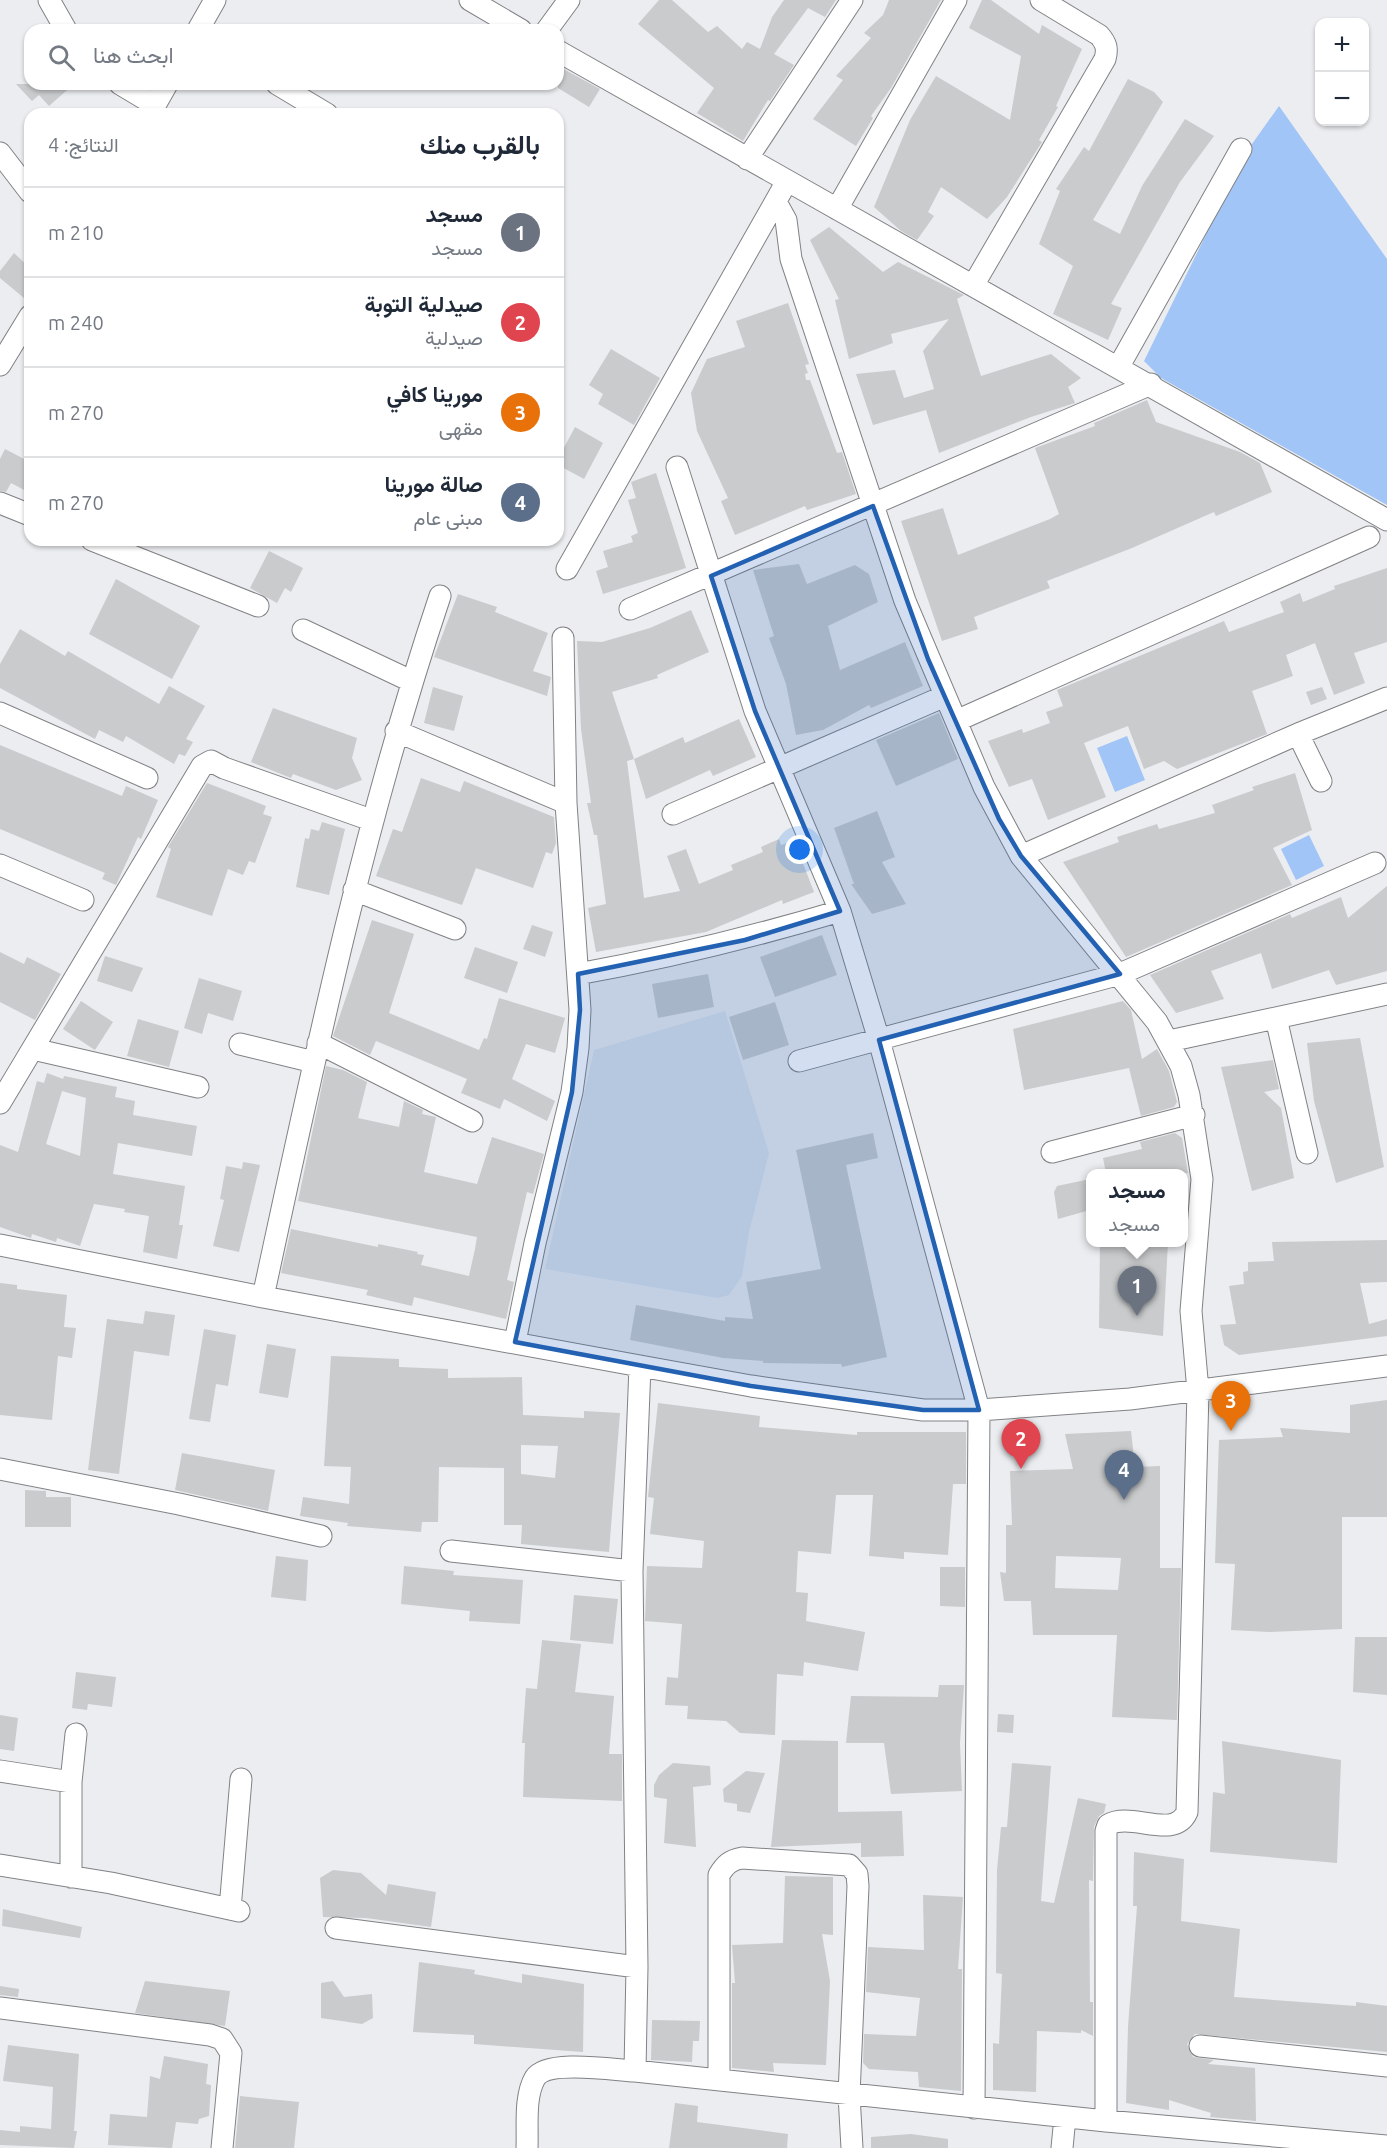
<!DOCTYPE html>
<html lang="ar">
<meta charset="utf-8">
<style>
:root{--surface:#fff;--page:#f6f6f7;--text:#1f2937;--muted:#747a83;--line:#e0e1e3;--accent:#0f766e}
body{margin:0;font-family:Ubuntu,Vazirmatn,sans-serif;background:var(--page);color:var(--text);direction:rtl}
.controls{position:absolute;right:18px;top:18px;display:grid;overflow:hidden;border-radius:12px;box-shadow:0 2px 4px #0004}
.controls button{width:54px;height:54px;display:grid;place-items:center;padding:0;border:0;border-bottom:2px solid var(--line);background:var(--surface);color:var(--text);font:30px sans-serif}
.you{position:absolute;left:800px;top:850px;width:21px;height:21px;margin:-15px;border:4px solid #fff;border-radius:50%;background:#1a73e8;box-shadow:0 0 0 9px #1a73e833}
.badge{display:grid;place-items:center;width:39px;height:39px;border-radius:50%;background:var(--accent);color:#fff;font-size:20px;font-weight:700}
.pin{position:absolute;translate:-50% -50px;filter:drop-shadow(0 2px 3px #0008)}
.pin::after{content:'';position:absolute;top:32px;width:21px;height:18px;background:inherit;clip-path:polygon(0 0,100% 0,50% 100%)}
.popup{position:absolute;left:1086px;top:1169px;width:102px;height:78px;box-sizing:border-box;display:grid;place-content:center;border-radius:12px;background:var(--surface);filter:drop-shadow(0 2px 4px #0005);font-size:20px;white-space:nowrap;color:var(--muted)}
.popup b{font-size:22px;color:var(--text)}
.popup::after{content:'';position:absolute;left:50%;top:100%;margin-left:-12px;border:12px solid transparent;border-top-color:var(--surface)}
.list{margin:0;padding:0;list-style:none}
h2{display:flex;justify-content:space-between;align-items:center;height:78px;margin:0;padding:0 24px;font-size:26px}
h2 small{font-size:20px;font-weight:400;color:var(--muted)}
.list li{display:grid;grid-template-columns:39px 1fr auto;gap:18px;align-items:center;box-sizing:border-box;height:90px;padding:0 24px;border-top:2px solid var(--line)}
.list b{display:block;font-size:22px;white-space:nowrap}
.list p{margin:0;font-size:20px;white-space:nowrap;color:var(--muted)}
.list em{font-size:20px;font-style:normal;color:var(--muted)}
.icon{flex:none;width:33px;height:33px;fill:none;stroke:currentColor;stroke-width:2;stroke-linecap:round;stroke-linejoin:round}
.map{position:relative;flex:none;width:1387px;height:2148px;overflow:hidden;direction:ltr}
.search{position:absolute;background:var(--surface);box-shadow:0 2px 4px #0004;left:24px;top:24px;width:540px;height:66px;display:flex;align-items:center;gap:15px;box-sizing:border-box;padding:0 21px;border-radius:18px;color:var(--muted);font-size:22px}
.panel{position:absolute;background:var(--surface);box-shadow:0 2px 4px #0004;left:24px;top:108px;width:540px;height:438px;border-radius:18px;direction:rtl}
.map>svg:first-child{display:block}
.built{fill:#dbe2eb}
.green{fill:#a1c5f7}
.building{fill:#c9cbcd;fill-rule:evenodd}
.lines{fill:none;stroke-linecap:round;stroke-linejoin:round}
.minor-casing{stroke:#808285;stroke-width:23}
.minor{stroke:#fff;stroke-width:21}
.marked{fill:#2361b3;fill-opacity:0.2;stroke:#2361b3;stroke-width:4.5;stroke-linejoin:round}
</style>
<div class="map">
<svg width="1387" height="2148" viewBox="0 0 1387 2148">
<rect width="100%" height="100%" fill="#ebedf0"/>
<path class="built" d="M725,1011l44,142 -20,79 -7,44 -13,19 -11,3 -173,-29 49,-219z"/>
<path class="green" d="M1279,106l108,153v246l-226,-127 -17,-17 103,-210z
M1127,736l18,44 -30,12 -18,-44z
M1309,835l15,31 -28,14 -15,-31z"/>
<path class="building" d="M659,0h13l36,32 9,-6 25,23 5,-7 13,7 12,-32 12,-17h52l-11,17 -17,-9 -34,46 20,11 -24,36 -2,-1 -25,41 -46,-28 17,-25 -76,-64z
M889,0h52l-50,88 -20,28 2,2 -17,28 -43,-27 30,-39 -7,-4 35,-38 -7,-5 19,-18z
M982,0h9l48,34 3,-9 40,24 -26,57 2,1 -19,33 3,2 -35,55 -20,22 -46,-32 -13,25 6,4 -17,24 -16,-9 -27,-24 36,-87 26,-44 74,44 11,-64 -52,-28z
M558,66l42,23 -11,18 -31,-19z
M1128,79l26,13 9,10 -70,118 27,14 22,-48 43,-67 29,17 -34,46 -69,122 11,4 -14,32 -55,-26 20,-48 -34,-22 21,-53 -4,-2 28,-42 5,4z
M16,84h58l-25,22 -10,-11 -7,6z
M829,227l54,45 15,-10 66,33 -7,4 24,77 70,-22 30,24 -13,9 7,16 -44,14 -92,36 -13,-43 -53,15 -17,-51 39,-4 9,28 30,-9 -11,-38 26,-32 -58,15 2,9 -44,16 -14,-59 4,-1 -29,-59z
M14,253l16,15v35l-30,-25v-7z
M788,303l21,61 -4,1 3,8 -3,1 1,6h4l27,73 5,-1 14,42 -49,16 -2,-4 -70,29 -14,-34 7,-3 -31,-67 -6,-38 16,-34 38,-12 -9,-26z
M611,349l49,29 -26,47 -36,-21 5,-10 -14,-9z
M1147,400l9,22 84,30 20,11 12,29 -56,24 -2,-4 -82,36 -85,33 3,7 -76,29 4,12 -36,12 -41,-120 42,-13 15,47 92,-36 9,-5 -24,-66 60,-22 -1,-3z
M575,427l28,16 -19,36 -26,-14v-6z
M5,449l25,13v31l-19,-10 -5,9 -6,-1v-32z
M656,473l30,95 -83,26 -7,-23 12,-4 -5,-16 30,-9 -2,-6 7,-3 -10,-33 8,-2 -5,-16z
M269,551l34,17 -12,24 -6,-4 -8,15 -27,-15z
M799,564l8,20 48,-19 14,9 9,28 -50,24 12,44 65,-28 18,44 -52,22 -2,-3 -46,25 -27,5 -10,-51 -17,-46 5,-2 -21,-66z
M1387,568v74l-33,11 11,30 -31,12 -19,-52 -29,12 7,21 -41,15 15,43 -90,35 -13,-8 -20,8 -16,-43 -44,17 22,54 -58,23 -16,-41 -23,8 -21,-46 34,-12 1,4 27,-10 -4,-11 17,-6 -6,-16 167,-69 5,11 55,-20 -4,-10 20,-9 3,9 32,-13 -1,-3z
M116,579l84,47 -28,53 -83,-45z
M458,594l39,13 -2,5 53,21 -15,38 18,6 -4,19 -113,-39z
M691,610l18,42 -52,23 1,3 -46,14 22,67 49,-22 2,6 54,-24 17,38 -43,19 -3,-6 -64,29 -12,-40 -7,2 17,137 36,-7 -13,-35 19,-7 13,35 34,-14 -2,-5 32,-13 -2,-5 18,-8 2,6 6,-2 3,8 4,-2 3,5 2,-1 15,39 -31,12 -1,-4 -76,32 -110,20 -8,-44 18,-4 -9,-69h-3l-7,-32h4l-10,-74 -4,-88 25,1 48,-14z
M20,629l45,27 3,-5 91,53 10,-18 36,20 -19,33 7,3 -8,14 -6,-2 -5,10 -48,-28 -3,6 -24,-12 -4,9 -95,-51v-24z
M433,687l30,9 -9,35 -30,-8z
M1322,687l5,12 -16,6 -5,-13z
M273,708l84,30 -5,20 10,22 -26,10 -43,-16 -2,4 -40,-16z
M939,713l19,46 -62,27 -20,-46z
M0,745l122,51 4,-10 32,14 -17,39 -3,-2 -22,48 -14,-6 3,-6 -105,-44z
M1295,773l17,57 -39,18 19,37 -166,72 -63,-95 56,-20 -2,-5 40,-13 2,5 56,-16 -3,-8 42,-15 -2,-3z
M421,778l39,14 4,-11 90,36 2,26 -4,11 -6,-2 -13,36 -57,-20 -14,37 -86,-29 17,-47 9,3z
M207,783l59,23 -3,8 9,3 -17,46 -6,-2 -6,14 -15,-6 -16,47 -56,-19 15,-48 -3,-2z
M877,811l18,46 -13,5 24,42 -34,10 -21,-30h3l-20,-56z
M322,822l23,7 -16,66 -33,-8 9,-49 4,1 2,-10 8,2z
M1387,886v85l-51,14 -7,-15 -57,19 -11,-36 -50,18 13,28 -48,14 -26,-38 140,-61 2,4 49,-21 7,21z
M372,920l42,14 -25,79 90,37 5,-12 3,1 12,-41 66,20 -10,35 -29,-9 -14,35 43,22 -8,20 -43,-22 -4,10 -39,-16 6,-14 -91,-38 -6,14 -37,-19z
M532,925l21,7 -8,25 -22,-8z
M822,935l15,40 -62,22 -15,-40z
M475,947l43,15 -11,31 -43,-15z
M0,952l24,12 3,-7 34,17 -26,46 -35,-18z
M105,956l38,12 -11,24 -35,-11z
M708,974l6,33 -56,11 -6,-34z
M199,978l43,13 -9,30 -25,-8 -6,21 -18,-6z
M81,1001l32,21 -18,28 -32,-21z
M1123,1001l8,9 11,49 15,-10 12,22 8,31 -3,5 -33,9 -12,-48 -105,22 -11,-61z
M775,1002l14,43 -46,15 -14,-43z
M138,1019l41,12 -10,36 -42,-11z
M1360,1038l24,129 -48,16 -22,-82 -7,-58z
M1273,1060l6,29 -15,3 17,16 13,70 -42,13 -31,-124z
M326,1066l17,4 24,12 -9,36 41,9 5,-26 19,9 -1,4 14,3 -12,55 53,12 15,-47 52,17 -11,40 -6,-2 -20,88 7,2 -8,37 -92,-22 -2,9 -46,-11 2,-5 -87,-17 10,-44 87,18v-3l40,8 -1,2 7,1 -3,10 48,11 6,-27 2,-12 -179,-36z
M47,1073l16,6 1,-3 53,11 -2,10 20,4 -2,14 64,11 -5,30 -74,-13 -5,31 72,12 -6,39h4l-6,34 -34,-7 6,-36 -25,-4 1,-3 -31,-5 -14,42 -23,-8 -1,4 -24,-8 -1,4 -31,-11v-82l18,7 19,-71 7,2zM62,1091l24,7 -6,58 -34,-12z
M873,1133l5,25 -32,7 41,192 -45,10 -1,-3 -78,-1v-2l-40,-3 -93,-18 6,-35 89,16v-4l28,2 -7,-37 75,-13 -25,-119z
M1175,1133l7,5 6,35h-82l-3,-15 39,-9 -2,-7z
M243,1162l17,3 -21,87 -26,-6 11,-46 -4,-1 6,-33 16,3z
M1090,1179v31l-32,9 -4,-27 3,-6z
M1387,1240v42l-27,1 9,41 18,-5v17l-148,19 -15,-10 -4,-20 16,-1 -7,-38 15,-2 -1,-12 5,-1v-9l26,-1 -2,-19z
M1100,1242h68l-5,94 -64,-8z
M0,1283l17,2v4l50,6 -3,32 12,1 -4,30 -14,-2 -6,64 -52,-5z
M145,1311l30,4 -6,41 -35,-5 -15,123 -31,-4 19,-151 36,5z
M204,1329l32,6 -8,51 -12,-2 -6,38 -21,-3z
M267,1344l29,5 -8,49 -29,-5z
M331,1356l68,3v8l49,2v9l74,-1 1,38 61,3v-7l36,2 -11,139 -88,-8 1,-19h-18v-57l-65,-1 -1,55h-16l-1,10 -74,-6 1,-3 -48,-7 3,-19 46,7 2,-37 -27,-1zM521,1445l37,1 -3,32 -34,-4z
M1387,1400v117h-45v112l-73,3 -38,-2 4,-66 -20,-1 4,-123 64,-3 -3,-9 70,5v-28z
M658,1403l102,13 -1,11 98,8v-3h109v52h-13l-5,71 -44,-3v7l-35,-3 4,-61h-37l-5,59 -33,-3 -2,41 12,1 -2,28 59,11 -7,39 -54,-9 -1,14 -26,-2 -2,61 -35,-2 -14,-12 -39,-2 1,-13 -23,-1 2,-28 11,1 4,-54 -37,-3 2,-55 55,2 2,-27 -54,-7 4,-36 -6,-1z
M1131,1431l4,36 25,-1v102h21l-4,152 -65,-3 5,-82h-84l-2,-34h-27l-4,-29 6,1v-48h6l-2,-54 63,-2 -8,-35zM1056,1556l65,2 -3,32 -63,-2z
M182,1453l93,17 -7,41 -93,-21z
M25,1490l21,1v6h25v30h-46z
M276,1556l32,4 -2,41 -35,-4z
M404,1566l50,5 -1,4 70,5 -3,44 -51,-3 1,-10 -69,-7z
M940,1567h25v40l-25,-1z
M574,1595l44,4 -5,45 -43,-4z
M1355,1637h32v58l-34,-3z
M542,1640l39,4 -6,48 39,4 -5,58h13v47l-99,-4 2,-54h-3l4,-55 11,1z
M76,1672l40,5 -4,30 -24,-3 -1,6 -15,-2z
M939,1685h25l-4,58 2,48 -71,3 -7,-51h-38l5,-47 87,1z
M998,1714l16,1 -1,18 -16,-1z
M0,1715l18,3 -4,33 -14,-2z
M782,1740l56,1v71l64,-1 2,45 -43,1v-14l-90,4z
M1222,1741l119,19 -4,103 -127,-11 3,-60 12,2z
M673,1763l37,3 1,19 -18,2 3,60 -32,-4 3,-44 -13,-2v-12l5,-10z
M1012,1763l39,3 -10,135 13,2 24,-105 28,6 -2,9 -5,3 -5,11 -1,54 -4,-1 1,122h3v34l-12,-6v3l-44,-2 -1,61 -43,-2v-47l6,1 3,-70 -6,-1 1,-103 4,-43h6z
M746,1771l19,2 -15,40 -13,-2v-7l-13,-2 -1,-13z
M1134,1852l50,7 -3,62 59,8 -6,68 122,9v-4l31,4v46l-192,-18 -8,10 6,13 21,3 -6,4 47,4 1,53 -46,-4 1,-4 -42,-13v10l-43,-7 2,-76 9,-121h-4z
M333,1870l28,3 25,22 2,-11 48,8 -5,35 -65,-9 -43,-1 -3,-39z
M785,1876l48,1v58l-11,-1 8,47 -4,84 -53,-2 1,9 -42,-4v-85h3l-3,-38 51,-2z
M923,1895l40,2 -5,72h4l-1,122 -42,-4 -1,-15 -49,-3 -6,-6 1,-29 52,2 4,-38 -54,-6 2,-45 56,3z
M3,1909l79,18 -2,11 -78,-12z
M419,1962l56,8 -1,4 48,9v-9l62,10 -1,68 -109,-8v-9l-61,-3z
M145,1981l85,10 -5,35 -90,-13z
M333,1981l11,16 28,-3 1,24 -11,6 -41,-6v-35z
M0,1986l19,3 -1,8 -18,-2z
M652,2020l48,1 -1,20h-6l-1,21 -41,-2z
M8,2045l71,9 -5,77h3l-3,17 -74,-3v-15l20,2v-6l31,3 2,-42 -50,-6z
M164,2056l44,8 -2,20 5,1 -2,31 -10,3 -1,5 -22,-2 -4,26 -64,-3 2,-31 37,3 3,-41 10,3z
M240,2096l59,6 -5,46h-59z
M675,2103l23,3 -1,16 91,12 -1,14h-118z
M911,2134l37,5v9h-77v-11z"/>
<g class="lines">
<g class="minor-casing">
<path id="minor" d="M49,0l17,30
M470,0l51,30
M198,30l17,-30
M547,30l22,-30
M558,51l829,469
M120,84l35,21
M277,84l50,30
M150,114l17,-30
M0,153l30,39
M747,159l105,-159
M776,202l10,18 5,39 114,342 79,186 37,69 136,166 24,44 8,29 13,84 -11,132 7,80 -11,421c-13,29 -56,-1 -79,13l-2,6v290
M837,209l119,-209
M974,284l131,-225c3,-11 1,-16 -6,-24l-58,-35
M0,365l30,-49
M1119,366l122,-217
M677,467l78,244 85,200 39,129 100,370 -5,698
M0,503l30,12
M92,540l166,66
M567,569l215,-379
M630,609l521,-225
M303,630l108,51
M0,713l147,65
M956,721l413,-184
M396,731l170,72
M1298,734l23,47
M673,814l272,-118
M1021,856l277,-122 89,-36
M0,865l83,35
M354,890l101,39
M578,974c89,-16 175,-37 262,-63
M1276,1018l31,135
M1169,1041l218,-47
M318,1043l154,78
M240,1044l74,18
M33,1049l165,38
M799,1061l321,-87 255,-111
M0,1103l202,-337 9,-5 13,7 147,52
M1052,1152l142,-37
M0,1245l263,52 377,69 111,20 172,24h56l151,-11 257,-33
M263,1297c51,-236 100,-472 177,-701
M515,1342l20,-99 37,-151 6,-44 2,-38 -14,-207 -3,-165
M0,1469l179,35 142,32
M451,1551l181,20
M0,1771l71,11
M0,1865l111,18 128,28
M71,1877v-95l5,-48
M230,1909l11,-130
M336,1928l301,39
M0,2008l210,27 12,4 9,14 -9,95
M1200,2046l187,20
M635,2071l2,-104 -5,-396 8,-205
M719,2080v-205c6,-10 11,-15 23,-17l107,7 8,9 1,12 -9,209 3,53
M527,2148c1,-21 -3,-51 8,-70 12,-19 79,-8 100,-7l471,50 281,25
M1062,2148l3,-31"/>
</g>
<use href="#minor" class="minor"/>
</g>
<path class="marked" d="M873,506l55,153 71,160 22,37 99,118 -241,66 100,370h-56l-172,-24 -236,-44 57,-250 8,-82 -2,-36 167,-34 95,-29 -85,-200 -44,-135z"/>
</svg>
<div class="controls">
<button>+</button>
<button>−</button>
</div>
<div class="you"></div>
<div class="pin badge" style="left:1137px;top:1316px;background:#6b7280">1</div>
<div class="popup"><b>مسجد</b>مسجد</div>
<div class="pin badge" style="left:1021px;top:1469px;background:#e0444e">2</div>
<div class="pin badge" style="left:1231px;top:1431px;background:#e8710a">3</div>
<div class="pin badge" style="left:1124px;top:1500px;background:#5c6f8a">4</div>
<div class="search"><svg class="icon" aria-label="search" viewBox="0 0 24 24"><circle cx="10" cy="10" r="6"/><path d="M15 15l6 6"/></svg>ابحث هنا</div>
<section class="panel">
<h2>بالقرب منك<small>النتائج: 4</small></h2>
<ul class="list">
<li><span class="badge" style="background:#6b7280">1</span><div><b>مسجد</b><p>مسجد</p></div><em>210 m</em></li>
<li><span class="badge" style="background:#e0444e">2</span><div><b>صيدلية التوبة</b><p>صيدلية</p></div><em>240 m</em></li>
<li><span class="badge" style="background:#e8710a">3</span><div><b>مورينا كافي</b><p>مقهى</p></div><em>270 m</em></li>
<li><span class="badge" style="background:#5c6f8a">4</span><div><b>صالة مورينا</b><p>مبنى عام</p></div><em>270 m</em></li>
</ul>
</section>
</div>
